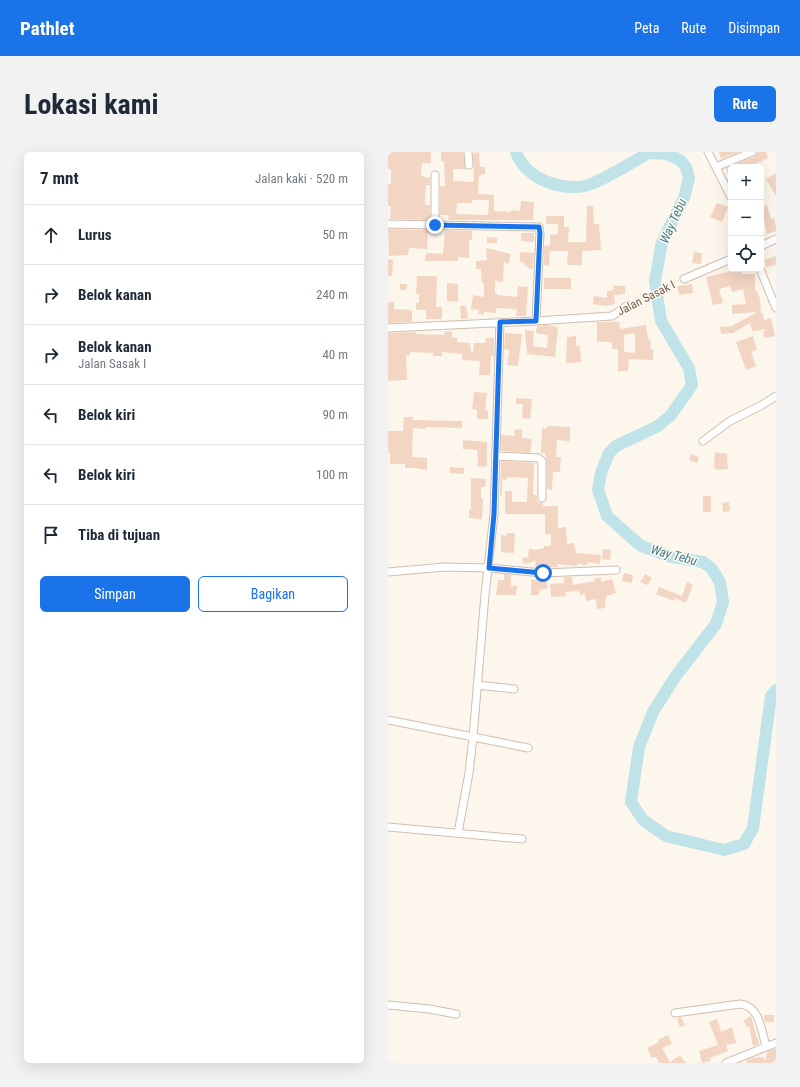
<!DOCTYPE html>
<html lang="id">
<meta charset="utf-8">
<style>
:root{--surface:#fff;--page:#f2f2f3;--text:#1f2937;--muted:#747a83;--line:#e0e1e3;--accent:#1a73e8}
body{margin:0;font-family:"Roboto Condensed",sans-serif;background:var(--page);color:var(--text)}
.controls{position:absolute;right:12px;top:12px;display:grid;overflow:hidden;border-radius:6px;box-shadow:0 4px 16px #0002}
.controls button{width:36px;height:36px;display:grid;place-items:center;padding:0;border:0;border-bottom:1px solid var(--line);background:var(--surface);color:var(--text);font:20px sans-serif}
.stop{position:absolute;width:12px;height:12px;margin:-9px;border:3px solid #1a73e8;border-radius:50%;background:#fff}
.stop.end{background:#1a73e8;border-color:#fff;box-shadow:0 1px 4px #0008}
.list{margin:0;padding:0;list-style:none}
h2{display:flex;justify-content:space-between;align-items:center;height:52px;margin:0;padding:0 16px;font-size:17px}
h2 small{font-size:13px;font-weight:400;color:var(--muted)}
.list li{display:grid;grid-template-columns:26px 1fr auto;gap:12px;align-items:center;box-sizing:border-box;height:60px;padding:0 16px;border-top:1px solid var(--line)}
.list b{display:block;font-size:15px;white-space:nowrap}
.list p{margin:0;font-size:13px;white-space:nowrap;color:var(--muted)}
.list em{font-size:13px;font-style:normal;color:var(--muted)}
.actions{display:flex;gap:8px;padding:12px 16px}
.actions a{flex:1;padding:9px 0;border:1px solid var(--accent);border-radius:6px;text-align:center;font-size:14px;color:var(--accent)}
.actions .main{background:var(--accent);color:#fff}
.icon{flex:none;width:22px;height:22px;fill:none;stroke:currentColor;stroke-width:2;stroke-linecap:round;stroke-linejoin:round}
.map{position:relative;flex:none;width:388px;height:911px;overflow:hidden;border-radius:6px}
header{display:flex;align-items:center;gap:24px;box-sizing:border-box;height:56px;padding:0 20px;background:var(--accent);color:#fff}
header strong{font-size:19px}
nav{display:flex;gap:22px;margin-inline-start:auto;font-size:14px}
.intro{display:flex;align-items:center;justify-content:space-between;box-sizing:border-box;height:96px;padding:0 24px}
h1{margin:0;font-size:28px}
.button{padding:10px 18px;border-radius:6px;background:var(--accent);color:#fff;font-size:14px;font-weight:700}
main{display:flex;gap:24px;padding:0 24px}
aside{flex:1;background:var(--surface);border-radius:6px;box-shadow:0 4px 16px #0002}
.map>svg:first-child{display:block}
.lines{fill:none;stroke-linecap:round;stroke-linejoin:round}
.river{stroke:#bfe3e8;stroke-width:12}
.building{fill:#f3d5c3;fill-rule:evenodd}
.minor-casing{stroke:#d1beb0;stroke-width:9}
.path{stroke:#d9b8a5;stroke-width:1;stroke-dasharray:1 3;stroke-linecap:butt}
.minor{stroke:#fff;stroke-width:7}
.route{stroke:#1a73e8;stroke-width:5}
.labels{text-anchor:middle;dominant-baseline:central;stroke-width:3;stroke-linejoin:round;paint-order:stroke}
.street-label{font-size:12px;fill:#7a5c4d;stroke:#fffaf3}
.water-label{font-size:13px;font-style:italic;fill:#437c86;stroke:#fffaf3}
</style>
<header>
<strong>Pathlet</strong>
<nav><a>Peta</a><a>Rute</a><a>Disimpan</a></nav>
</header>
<div class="intro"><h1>Lokasi kami</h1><a class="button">Rute</a></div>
<main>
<aside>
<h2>7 mnt<small>Jalan kaki · 520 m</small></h2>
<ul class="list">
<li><svg class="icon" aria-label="ahead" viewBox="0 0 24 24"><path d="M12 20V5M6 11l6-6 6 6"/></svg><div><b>Lurus</b></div><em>50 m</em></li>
<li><svg class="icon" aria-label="right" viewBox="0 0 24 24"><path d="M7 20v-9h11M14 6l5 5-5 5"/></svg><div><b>Belok kanan</b></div><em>240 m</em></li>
<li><svg class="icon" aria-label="right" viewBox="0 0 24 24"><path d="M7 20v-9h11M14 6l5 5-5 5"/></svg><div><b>Belok kanan</b><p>Jalan Sasak I</p></div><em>40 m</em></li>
<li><svg class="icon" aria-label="left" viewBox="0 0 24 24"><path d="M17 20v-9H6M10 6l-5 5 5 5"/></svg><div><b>Belok kiri</b></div><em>90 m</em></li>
<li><svg class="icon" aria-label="left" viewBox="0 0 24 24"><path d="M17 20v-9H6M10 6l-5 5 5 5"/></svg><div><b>Belok kiri</b></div><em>100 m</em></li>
<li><svg class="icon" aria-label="arrive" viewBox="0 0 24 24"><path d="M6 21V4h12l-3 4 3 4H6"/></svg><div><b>Tiba di tujuan</b></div></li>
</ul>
<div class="actions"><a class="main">Simpan</a><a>Bagikan</a></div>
</aside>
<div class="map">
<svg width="388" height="911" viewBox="0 0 388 911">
<rect width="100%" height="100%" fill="#fdf6ec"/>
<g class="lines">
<path class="river" d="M128,0c9,27 49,42 75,32 20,-8 39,-21 58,-31l18,1 13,6 6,7 3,11 -5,20 -22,44 -7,39 6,40 28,47 3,17 -21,30 -13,11 -42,20 -7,7 -8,20 -3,17 9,26 34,30 31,11 31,5 9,7 8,13 3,20 -7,22 -41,53 -22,35 -14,35 -8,55 12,18 23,16 58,14 20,-6 9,-16 18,-132 5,-6"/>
</g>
<path class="building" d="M0,0h43v11h-9l-1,13 9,2v7h-4l-1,20h5v15l-40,-1 1,-13h-3v-22h3v-15h-3z
M53,0h22l3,17h-13v12l21,1 -1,-29 6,-1 1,15h5v7l-6,1 -1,19 16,1v16l17,1v-2l9,1 1,-10 13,1 -1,18h-85l1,-5h-9v-29h5l-1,-25h-3zM84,48h17l-1,15 -32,-1 1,-11h15z
M331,0h20l-18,7z
M369,0h9l2,6 -18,9h-19l-1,13 -4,-12 28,-11z
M388,21v23l-10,-17z
M329,51l11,4 -6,15 -12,-5z
M379,53l4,14 3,-1 2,8v5l-9,3 -4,-20 -2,1v-8z
M199,54h6l1,18h5l2,26 -19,1v14h-15l1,-14h-18l-1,15 -5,-1v-19l6,-1v-10l8,-1v-10h-12v-8h18v11h5l-1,15h18z
M0,77l40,1 -1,19 -18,-1 -1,7 -19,1z
M57,78l27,1v9h-3v18l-11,-1v4h-33l1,-8 17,1z
M133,81h13v9l-13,-1z
M99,85l10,1v5h-10z
M98,96l25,6 -3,10 -4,-2 -1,20 -8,-1v12h2v2l20,2 1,-11 10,1 -2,29h-10l1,-7 -21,-1v5l-12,-1 -1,3 -5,-1 1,-4 -8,-1 2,-14 11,2v-14h-2l-1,-14h-5v-8l11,-1z
M132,100l14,1 -1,16 -6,-1v-3h-3v-3h-4z
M306,100l8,1 -1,11 -9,-1z
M388,104v9l-10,2 -1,-7z
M0,107l5,1 -1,16h-4z
M343,117h10l1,5h13v17h2l3,8 1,15h2l1,6 7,-2 4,18 -11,2 -1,-6 4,-3 -15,2 -2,-8 -17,10 -12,1 -1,-7 12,-1 25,-14 -25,2v-9l14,-1 -3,-15 -11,3 -2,-6 -11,3 4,14 -10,2 -7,-28 26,-6z
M29,124h20l-1,31h6v12h-16v-9h-10v-7h3v-9h-3z
M156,126h27v11h-27z
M59,131l11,1v18l-11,-1z
M12,132h7l-1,6h-6z
M304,132l1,9 -14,2 -2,-9z
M225,134h12v8l-11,1 1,9 -10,2 -12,-2 1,-8 13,2v-7l7,-1z
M0,150h6v7l18,1v12l-24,1z
M72,154h6l2,12 -7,1z
M209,170h22l1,7 26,-4 1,10h1l1,6h2l-1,8h3v11l-24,-1 -1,12h-10v-22h-6v-7h-15zM247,181v20l-11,-1v-17z
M158,173l12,2 -3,30 -28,-3 -2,-24 9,1 -1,15 14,2 1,-13 -12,-2 1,-7z
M57,179l7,1v5l5,1v4l13,1 1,9h2l1,-9h11l1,-5h8v18h-3l-1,19h-11l1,-14 -18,-1v-6l-20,-2v4h-9v-3l-23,-1v3h-4l1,25 -19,1v-48l28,-1v2l28,1z
M117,181l17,1 -4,32 -11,-1 2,-15 -5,-1z
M188,184v10h4l1,16 -15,1 1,-26z
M365,184l4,14 -6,2 5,14 -10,4 -10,-28z
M86,240l13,1 -2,18h3v8h-11v-9l-5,-1z
M128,246l16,1 -2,20 -8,-1 1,-14h-7z
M16,265h9v3l49,1v7l-37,-1v2l-12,-1 -1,29 15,1v12l-8,-1v-1h-14v-4h-15v-11h-2v-22h15z
M159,274l23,1v14l-13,-1 -1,17h5l-1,15h-7l-1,18 -5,-1v-28l-2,-8h-4l1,-25 5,1z
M134,277v9l10,1 -2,14 -29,-2v-16l14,1 -1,-6z
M75,288l24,2v24l-9,1 -1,-17 -14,-1z
M327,300l12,2 1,15 -9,1 -5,-2z
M303,302l8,3 -2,6 -8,-3z
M113,309l33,2 -1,32h4v7l6,1v3h15v22l8,-1 1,17 7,-1 2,10 25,2 -1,9 -12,-2 -1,3 -10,-1v2l-19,-2v3l-15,1 -8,-1 1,-6 -12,3 -2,-6 6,-1 1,-8 6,1 9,-2v-2h7v-12h-6v-20h-40v-23h7v11h15l1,-24 -21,-1v3l-5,-1v16h-2z
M62,315l14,1v6l-14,-1z
M83,326l15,1 -1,8h-4v12h2l-1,20 -13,-1v-8h2z
M315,344h8v16h-8z
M341,350l1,9 -7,1 -1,-9z
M119,381h8l-1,20 -13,-1v-17l6,1z
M215,397l8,1 -1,10 -8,-1z
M236,421l9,2 -1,8 -10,-2z
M116,422l7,1v11h6l-1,9h-20l2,-15h6z
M257,422l7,4 -4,7 -8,-3z
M176,425h8l1,8 22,-4v-3h6v4l11,-3 4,14 -10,3 -1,12 -8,1 -1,-10 -10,2 -1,-7 -5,1 -1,-4 -14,1 1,4 -15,1 -1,-13 14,-1z
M158,427l2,9 -9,2v5h-8v-15z
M299,430l6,3 -7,18 -11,-5 -1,3 -18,-7 3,-7 23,9z
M376,863h10v7h-9z
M363,864l8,28 -6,2 -4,-20 -3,1 -2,-7z
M293,865l4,8 -5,2 -3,-8z
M329,867l4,13 11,-5 4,16 -10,2 2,6 -18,7 1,3 -9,2 -3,-12 19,-6 -9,-23z
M280,883l4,9 -10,4 8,14 10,-7 6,8h-27l-3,-6 -4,1 -5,-10 12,-6 -1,-2z
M388,896v15h-29v-3l6,-2 10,-1 2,4 2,-9z"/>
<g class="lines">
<g class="minor-casing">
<path id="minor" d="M80,0l1,13
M320,0l23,45
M328,15l36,-15
M47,23v50
M0,72l151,3 1,6 -4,88
M373,94l15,-7
M372,117l16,39
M296,127l47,-20
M0,176l148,-7 76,-5 16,-11
M315,289l27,-20 32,-16 14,-9
M107,304l43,2 4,3v37
M0,420l56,-5 45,1 54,5 73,-3
M89,533l37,4
M0,568l140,28
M0,675l134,12
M70,681l11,-60 4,-36 12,-142 9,-81 6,-192
M0,853l41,4 27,5
M287,861l65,-9c20,2 21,26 26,42
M338,911l50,-20"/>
</g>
<path class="path" d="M246,150l44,-21"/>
<use href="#minor" class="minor"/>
</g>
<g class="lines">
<path class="route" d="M47,73l104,2 1,6 -4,88 -36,1 -6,192 -5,54 54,5"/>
</g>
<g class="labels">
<g class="street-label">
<text transform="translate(258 146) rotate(-27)">Jalan Sasak I</text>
</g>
<g class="water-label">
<text transform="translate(285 69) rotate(-66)">Way Tebu</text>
<text transform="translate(286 403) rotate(15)">Way Tebu</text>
</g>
</g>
</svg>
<div class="controls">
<button>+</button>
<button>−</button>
<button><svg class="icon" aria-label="locate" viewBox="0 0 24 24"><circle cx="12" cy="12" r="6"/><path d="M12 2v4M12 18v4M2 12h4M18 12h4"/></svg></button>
</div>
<div class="stop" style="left:155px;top:421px"></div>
<div class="stop end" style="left:47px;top:73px"></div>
</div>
</main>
